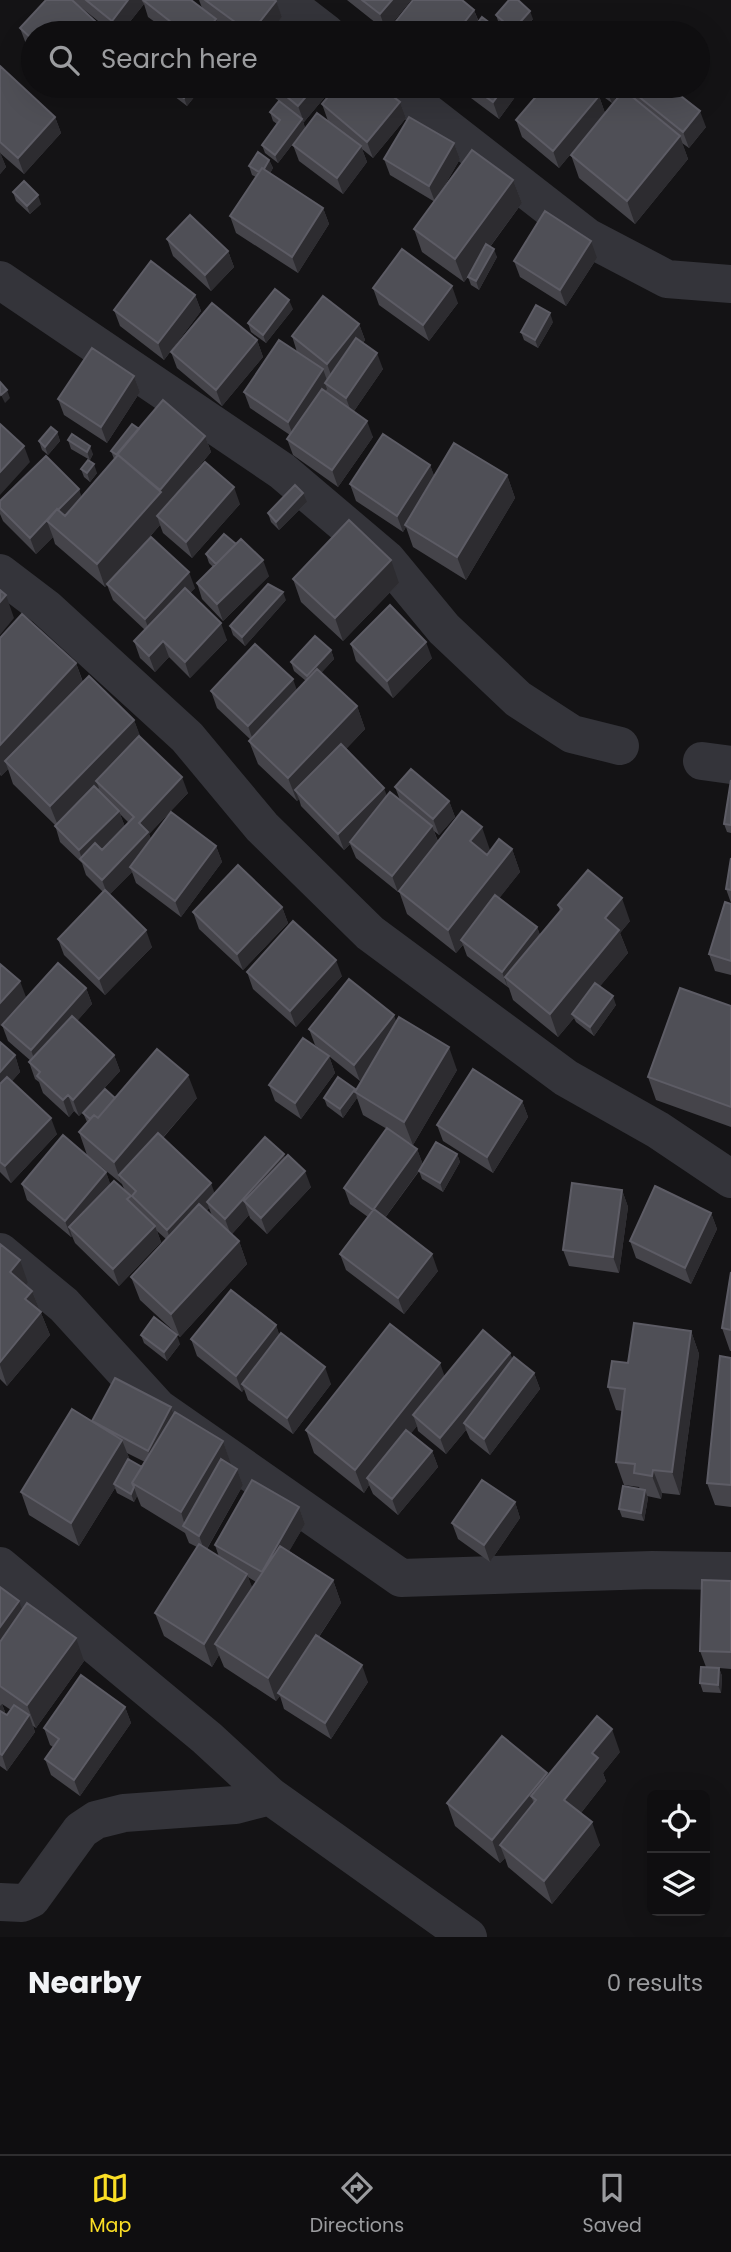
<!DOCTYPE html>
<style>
:root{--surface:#0f0e10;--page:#1d1c1e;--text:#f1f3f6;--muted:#9b9c9f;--line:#2f2e30;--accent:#fbde25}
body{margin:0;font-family:Poppins,sans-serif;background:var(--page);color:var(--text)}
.controls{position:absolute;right:21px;bottom:21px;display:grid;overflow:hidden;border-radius:10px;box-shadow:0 7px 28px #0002}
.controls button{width:63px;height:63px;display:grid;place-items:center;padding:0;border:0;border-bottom:2px solid var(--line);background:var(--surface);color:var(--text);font:35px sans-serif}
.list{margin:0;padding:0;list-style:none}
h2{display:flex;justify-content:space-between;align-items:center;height:91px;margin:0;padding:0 28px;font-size:30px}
h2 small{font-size:23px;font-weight:400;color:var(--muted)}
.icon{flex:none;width:38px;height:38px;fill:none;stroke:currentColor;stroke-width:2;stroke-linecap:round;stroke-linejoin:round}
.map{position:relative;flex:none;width:731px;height:1937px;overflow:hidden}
.search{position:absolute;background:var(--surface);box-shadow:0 7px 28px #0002;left:21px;right:21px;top:21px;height:77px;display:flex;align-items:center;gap:18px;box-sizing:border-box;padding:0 24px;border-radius:38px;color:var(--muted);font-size:26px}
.sheet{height:217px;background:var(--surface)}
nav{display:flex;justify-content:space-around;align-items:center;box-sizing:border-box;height:98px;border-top:2px solid var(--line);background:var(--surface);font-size:19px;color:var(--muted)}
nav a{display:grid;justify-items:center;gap:4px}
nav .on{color:var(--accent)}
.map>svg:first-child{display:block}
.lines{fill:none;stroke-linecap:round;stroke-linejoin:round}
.minor{stroke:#34343a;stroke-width:38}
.wall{fill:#45444a;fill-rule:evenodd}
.shaded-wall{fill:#2d2c30}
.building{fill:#4f4f56;stroke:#5d5c65;stroke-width:2}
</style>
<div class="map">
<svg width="731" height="1937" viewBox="0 0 731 1937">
<rect width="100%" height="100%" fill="#141315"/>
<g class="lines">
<path class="minor" d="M283,0l43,33
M393,86l194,151 80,42 64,5
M0,280l282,191 105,89 57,69 74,70 54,35 48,12
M0,573l46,35 141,129 75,90 108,106 196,145 92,52 73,49
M702,761l29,4
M0,1252l64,53 94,103 243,170 251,-8 79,1
M0,1566l207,172 63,58 198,141
M0,1902l22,1 9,-4 50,-69 15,-10 28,-7 111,-8 35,-9"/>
</g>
<path class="wall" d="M46,0h145l11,8 -3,-8h76l7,17 -13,16h-35l-18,-12 5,12h-51l-22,-16 -4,-13 -23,29h-8l-36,-29 -44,29v18l-7,-7 -6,-16z
M347,0h64l-25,31z
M474,10l5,12 24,11h-107l-3,-8z
M496,15l37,4 -12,14h-12l-10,-9z
M0,66l55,51 6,16 -37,41 -24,-21 6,14 -6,7z
M167,86h36l-16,20 -17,-13z
M261,86h73l-30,36 -1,-1 2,7 -27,35 -13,-10 -3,-8 15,-21 -4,-3 -3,-9 9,-11 -17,-13z
M455,86h68l-24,33z
M593,86h31l-12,17 -18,-13z
M628,88l78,39 -17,21 -7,-5 6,16 -53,65 -56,-46 -8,-23 60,-59z
M599,96l6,17 -46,55 -37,-31 -6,-17z
M400,102l6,16 -33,40 -11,-9 5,13 -24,32 -44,-33 -6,-16 35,-24 -6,-17z
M454,143l6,16 -22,38 75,-17 9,23 -32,44 7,10 -18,33 -8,-5 -3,-8 -4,5 -42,-30 -8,-23 21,-27 -45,-27 -6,-16z
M269,160l4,8 -3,5 53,35 6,16 -31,49 -62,-40 -6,-17 26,-39 -4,-2 -3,-9z
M13,192l28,12 -11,10 -14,-13z
M167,239l61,12 6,16 -23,24 -38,-35z
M597,258l-31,48 -46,-29 -6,-16z
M373,288l85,15 -29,38 -50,-36z
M195,295l6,16 -37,49 -44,-34 -6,-16z
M293,309l-27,34 -15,-11 -3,-9z
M553,322l-15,26 -14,-8 -3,-8z
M359,324l6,16 -2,3 20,26 -29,42 19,26 -35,50 -45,-32 -6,-16 3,-4 -40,-27 -6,-16 53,-40 -5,-16z
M257,340l6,17 -41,49 -45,-38 -6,-16z
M134,376l6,16 -33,51 -43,-28 -6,-16z
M139,429l66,7 6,16 -45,54 74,-2 -48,54 -29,-25 -3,-8 -33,38 68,25 -5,5 37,47 -37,38 -21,-21 -14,15 -15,-14 -6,-17 11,-11 -32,-30 -6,-15 -2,2 -50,-43 -2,-7 -17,17 -33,-33 -3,-7v-13l79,-12 2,8 33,-38 -3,-8z
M57,432l3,9 -12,14 -6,-5 -3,-9z
M68,440l25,14 -3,6 -19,-11z
M430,465l4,11 73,-1 8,23 -49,82 -53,-33 -7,-20 -3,5 -47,-31 -6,-17z
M81,469l16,4 -7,9 -6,-5z
M307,502l-28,28 -8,-8 -3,-9z
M206,554l63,22 -46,45 -21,-22 -5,-16 16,-16 -4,-4z
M293,579l106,4 -56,58 -42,-39z
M286,600l-41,46 -12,-11 -3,-9z
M0,638l76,25 7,19 51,38 6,17 48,56 -39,41 2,5 65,7 6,16 -41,55 -45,-34 -4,-11 -23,23 43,52 -47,48 -41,-40 -6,-16 45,-47 -17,-17 -4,-12 -22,-21 -5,-17 -42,-41 -5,-15 -7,7 -1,-2zM120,814l9,9 -4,4z
M351,644l81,14 -39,40 -37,-37z
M331,650l3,9 -13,14 36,33 8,23 -19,20 41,47 13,4 -5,-13 54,14 6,16 -16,18 -5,-4 4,10 52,9 -4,4 26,-5 8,23 -21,26 38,29 3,8 20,-24 -2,-6 72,16 -10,12 8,20 -28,33 16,19 -22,31 -18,-14 -2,-4 -16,19 -45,-37 -4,-12 -42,-32 -4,-11 -7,8 -49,-39 -8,-23 -1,1 -42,-34 -6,-14 -6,6 -43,-44 -2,-7 -2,2 -39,-37 -9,-23 2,-1 -34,-32 -6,-17h86l9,-10 -12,-10 -3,-9z
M731,780v53l-4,-1 -3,-8z
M731,858v45l-5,-14z
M731,904v71l-16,-4 -6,-17z
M282,907l6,16 -45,47 -44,-41 -6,-17z
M247,972l95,4 -46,51 -43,-38z
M86,988l6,16 -15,17 37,34 6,16 -41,45 -5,-5 -5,6 -26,-24 -4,-11 -4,-3 -6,-17 2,-1 -23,-20 -6,-16z
M731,1006v121l-75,-27 -8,-23z
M396,1022l61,48 -44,75 -10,-6 14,10 6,16 34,-11 3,8 -17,30 -21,-13 -3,-8 1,-1 -35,48 53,53 -34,43 -58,-44 -6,-16 28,-37 -18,-13 -6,-16 43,-59 -24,-14 -6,-17 -14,20 -16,-12 -3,-8 31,-9 1,2 8,-15 -4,5 -45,-36 -6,-16z
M0,1042l15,13 5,17 -8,9 45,53 -46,49 -11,-11z
M329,1056l6,17 -34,46 -26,-18 -6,-16z
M115,1098h82l-34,40 51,55 71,-35 26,29 -44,47 -17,-16 -1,-3 -17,19 7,7 8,23 -67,73 -40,-37 -9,-23 35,-38 -9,-8 4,11 -42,44 -44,-43 -3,-7 -1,1 -44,-37 -5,-16 84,-12 4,12 15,7 -3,-7 -35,-29 -8,-23 8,-10 -4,-9zM209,1208l3,8 -6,-5z
M522,1101l6,16 -35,56 -50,-32 -6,-16z
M622,1190l6,17 -9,66 -50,-7 -6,-16z
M711,1213l6,16 -26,55 -55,-26 -6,-17z
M0,1244l28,39 -2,3 6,5 18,44 -43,51 -7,-7z
M731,1272v79h-1l-8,-23z
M276,1325l3,10 52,49 -38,50 -45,-34 -4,-11 -2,3 -45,-36 -6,-17z
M691,1331l8,23 -19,141 -18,-2 -1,6 -14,-3 1,2 -4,23 -22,-4 -3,-8 21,-20 -1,-2 -15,-2 -8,-23 6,-51 -6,-1 -8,-23 20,-24z
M141,1335l39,9 -13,17 -23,-18z
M510,1353l2,6 22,14 6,16 -50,66 -20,-16 -4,-9 -20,24 -28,-23 -1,-5 -6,7 21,18 6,16 -40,48 -25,-21 -4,-9 -5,8 -50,-40 -8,-23 139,-54z
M731,1358v149l-16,-2 -8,-22z
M171,1407l3,7 49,27 8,24 6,4 6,16 -36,64 12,8 -4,-12 84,-38 6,17 -16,27 44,29 8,23 -22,34 49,45 -37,57 -47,-30 -4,-13 -4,5 -52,-34 -5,-12 -7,12 -48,-31 -9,-23 42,-66 -8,-4 -4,-10 -44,-27 -4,-10 -3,6 -17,-9 -2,-5 -36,58 -50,-31 -8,-23 71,-71zM127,1453l18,9 -3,5 -12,-7zM248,1577l8,5 -4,6z
M515,1502l5,16 -30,44 -32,-23 -6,-16z
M731,1581v88l-12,-1 3,8 -1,17 -18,-1 -3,-9 6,-16 -6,-16z
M0,1587l22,23 62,51 -48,67 -3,-2 2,6 -28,39 -7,-5zM2,1704l9,6 -4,5 -3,-2 1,-1z
M125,1707l6,16 -51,73 -29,-21 -6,-16 8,-12 -3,-2 -6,-17z
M620,1752l-17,21 3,8 -25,32 19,32 -48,59 -44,-37 -3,-9 -5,5 -45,-37 -8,-23 101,-27z"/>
<path class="shaded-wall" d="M128,0h19l-5,1 2,3 -23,29h-5l-4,-12z
M392,0h19l-25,31 -6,-17z
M276,1l6,16 -13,16h-18z
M474,10l6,16 -5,7h-19z
M530,11l3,8 -12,14h-7l-1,-3z
M216,19l5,14h-16z
M120,86h11l-8,7z
M193,86h10l-16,20 -3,-8z
M315,86h19l-30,36 -6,-16z
M505,86h18l-24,33 -6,-17z
M615,86h9l-12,17 -4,-9z
M599,96l6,17 -46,55 -6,-17z
M400,102l6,16 -33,40 -6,-16z
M700,111l6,16 -17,21 -6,-16z
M55,117l6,16 -37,41 -6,-16z
M302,119l3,9 -27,35 -3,-8z
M680,136l8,23 -53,65 -8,-23z
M454,143l6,16 -25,43 -6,-16z
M361,146l6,16 -24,32 -6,-16z
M0,152l6,15 -6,7z
M269,160l4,8 -8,14 -3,-9z
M513,180l9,23 -58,79 -9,-23z
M38,195l3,9 -11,10 -3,-8z
M323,208l6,16 -31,49 -6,-16z
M591,241l6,17 -31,48 -6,-16z
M494,249l3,8 -18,33 -3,-9z
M228,251l6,16 -23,24 -6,-16z
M452,286l6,17 -29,38 -6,-16z
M195,295l6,16 -37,49 -6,-17z
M289,300l4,9 -27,34 -3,-8z
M550,313l3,9 -15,26 -3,-8z
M359,324l6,16 -32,40 -6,-16z
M257,340l6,17 -41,49 -6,-16z
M377,353l6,16 -31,45 -6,-16z
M323,369l6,17 -4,-3 2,6 -33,49 -6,-16z
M134,376l6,16 -33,51 -6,-16z
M7,390l3,8 -5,5 -4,-8z
M367,421l6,16 -35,50 -6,-17z
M57,432l3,9 -12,14 -3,-8z
M205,436l6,16 -54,64 3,9 -55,62 -8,-23z
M24,446l6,16 -30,33v-23z
M90,446l3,8 -3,6 -3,-8z
M94,464l3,9 -7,9 -3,-9z
M430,465l6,16 -31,44 1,2 -3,5 -6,-16z
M507,475l8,23 -49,82 -9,-23z
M234,487l6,17 -48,54 -6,-16z
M79,489l5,16 -25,26 -12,-10 6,16 -17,17 -6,-16z
M303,493l4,9 -28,28 -3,-8z
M263,560l6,16 -46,45 -6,-17z
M391,560l8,23 -56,58 -8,-23z
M189,572l6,16 -44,47 -6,-16z
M283,592l3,8 -41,46 -3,-9z
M6,595l8,23 -14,17v-33z
M221,623l6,17 -37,38 -5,-16z
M163,641l6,16 -14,15 -6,-16z
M426,642l6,16 -39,40 -6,-17z
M331,650l3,9 -24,26 -3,-9z
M76,663l8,23 -79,75 3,8 -7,7 -1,-4v-27z
M293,679l6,17 -45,47 -6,-17z
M357,706l8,23 -64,67 -6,-6 4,9 -2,2 -9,-23z
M134,720l9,23 -47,38 3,7 -40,40 -9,-22z
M182,777l6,16 -39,41 5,15 -24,18 2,5 -24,24 -6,-16 37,-57z
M384,788l6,16 -46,46 -6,-16z
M449,801l6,16 -16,18 -6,-16z
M119,811l6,16 -39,38 -3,-3 -4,-12z
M432,826l6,16 -40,50 -6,-16z
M482,827l8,23 -12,14 -8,-23z
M216,846l6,16 -41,55 -6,-16z
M512,849l8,23 -56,71 -3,-3 2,5 -7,8 -8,-23z
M622,898l8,23 -10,12 8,20 -53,63 -3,-2 2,4 -16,19 -8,-23 55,-96z
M282,907l6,16 -45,47 -6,-16z
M537,927l6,17 -38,33 3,11 -6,-16z
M146,930l6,17 -47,48 -6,-16z
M336,960l6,16 -46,51 -6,-16z
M20,981l6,16 -26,29v-23z
M86,988l6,16 -55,63 -6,-17z
M613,996l3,9 -22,31 -4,-9z
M394,1015l6,17 -40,49 -6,-16z
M449,1047l8,23 -44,75 -9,-23z
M15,1055l5,17 -20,23v-23z
M114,1055l6,16 -41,45 -6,-16z
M329,1056l6,17 -34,46 -6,-16z
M188,1075l9,23 -72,83 -6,-6 3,10 -8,-23z
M355,1089l2,9 -14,20 -3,-9z
M68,1095l6,16 -5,6 -6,-17z
M522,1101l6,16 -35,56 -6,-16z
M51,1118l6,16 -46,49 -6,-17z
M417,1149l6,16 -44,61 -6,-16z
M284,1154l5,17 -45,30 5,14 -18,20 -6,-16z
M457,1154l3,8 -17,30 -3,-9z
M305,1171l6,16 -44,47 -6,-16z
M106,1172l6,17 -43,38 3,9 -1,1 -6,-16z
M211,1183l6,17 -10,2 2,6 -36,38 -6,-16z
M622,1190l6,17 -9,66 -6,-16z
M711,1213l6,16 -26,55 -6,-16z
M155,1226l6,16 -42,44 -6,-17z
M239,1241l8,23 -67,73 -9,-23z
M432,1254l6,17 -34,43 -6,-16z
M20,1260l8,23 -10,12 -8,-23z
M32,1291l18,44 -43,51 -7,-21v-3l25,-63z
M276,1325l6,17 -40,42 2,5 -2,3 -6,-16z
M691,1331l8,23 -19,141 -8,-23z
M177,1335l3,9 -13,17 -3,-9z
M510,1353l6,16 -52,54 2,7 -20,24 -6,-16z
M440,1363l8,23 -35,29 4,11 -45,56 -5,-4 2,7 -5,8 -9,-23z
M325,1367l6,17 -38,50 -6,-16z
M534,1373l6,16 -50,66 -6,-16z
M171,1407l6,16 -23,44 -6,-16z
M122,1440l9,23 -17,21 1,4 -36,58 -8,-23z
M223,1441l8,23 -40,67 -5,-2 -5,-17z
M432,1451l6,16 -40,48 -6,-16z
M237,1469l6,16 -38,67 -6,-16z
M653,1470l9,23 -1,6 -9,-23z
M134,1487l3,9 -3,6 -3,-8z
M645,1490l3,8 -4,23 -3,-8z
M515,1502l5,16 -30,44 -6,-17z
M299,1507l6,17 -37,64 -6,-16z
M247,1574l9,23 -41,47 4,11 -7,12 -8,-23z
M333,1580l8,23 -60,91 -3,-1 2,3 -4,5 -8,-23z
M19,1601l6,16 -25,35v-25z
M76,1638l8,23 -48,67 -9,-23z
M362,1665l6,17 -37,57 -6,-16z
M719,1668l3,8 -1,17 -3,-8z
M2,1704l3,8 -5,7v-13z
M125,1707l6,16 -51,73 -6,-16z
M29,1715l6,17 -28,39 -5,-16z
M612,1729l8,23 -17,21 3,8 -33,42 -9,-23 28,-47z
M547,1773l8,23 -19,4 -5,-4 8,20 -39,29 5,13 -5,5 -8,-23z
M592,1822l8,23 -48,59 -8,-23z"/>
<path class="building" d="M46,0h26l35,32 -1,1h-73v7l-13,-12z
M86,0h42l-16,21z
M143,0h48l25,19 -11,14h-20z
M205,0h70l1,1 -25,32h-1z
M362,0h30l-12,14z
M413,0h49l12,10 -18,23h-52l-11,-8z
M509,0h9l12,11 -17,19 -17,-15z
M482,17l21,16h-33z
M296,23l13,10h-21z
M0,66l55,51 -37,41 -18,-16z
M168,86h25l-9,12z
M274,86h41l-17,20z
M337,86h43l20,16 -33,40 -45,-38z
M471,86h34l-12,16z
M545,86h42l12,10 -46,55 -37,-31z
M597,86h18l-7,8z
M630,86h38l32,25 -17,21 -55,-44z
M624,90l56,46 -53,65 -56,-46z
M279,101l23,18 -27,36 -13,-10 18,-25 -10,-8z
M317,113l44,33 -24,32 -44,-33z
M409,117l45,26 -25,43 -45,-27z
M472,150l41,30 -58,79 -41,-30z
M258,152l11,8 -5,9 -2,-1 -3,4 -10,-6z
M262,168l61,40 -31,49 -62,-41z
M24,181l14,14 -11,11 -14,-14z
M545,211l46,30 -31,49 -46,-29z
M190,215l38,36 -23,24 -38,-36z
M486,244l8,5 -18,32 -8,-4z
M402,249l50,37 -29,39 -50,-37z
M151,261l44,34 -37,48 -44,-33z
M275,289l14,11 -26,35 -15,-12z
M323,296l36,28 -32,40 -35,-28z
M212,303l45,37 -41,50 -45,-38z
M536,305l14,8 -15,27 -14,-8z
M356,338l21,15 -31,45 -21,-15z
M279,340l44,29 -35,53 -44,-30z
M92,348l42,28 -33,51 -43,-28z
M0,382l7,8 -6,5 -1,-2z
M322,389l45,32 -35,49 -45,-31z
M163,400l42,36 -45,54 -43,-36z
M0,424l24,22 -24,26z
M132,424l7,5 -22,26 -6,-4z
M51,427l6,5 -12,15 -6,-6z
M72,434l18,12 -3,6 -19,-12z
M383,434l47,31 -33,51 -47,-32z
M454,443l53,32 -50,82 -52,-32z
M118,455l43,37 -64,72 -50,-43 10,-12 8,7z
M46,456l33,33 -21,21 -1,-1 -27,29 -30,-30v-7z
M88,460l6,4 -7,9 -6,-4z
M205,462l29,25 -48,55 -29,-26z
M295,485l8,8 -27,29 -8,-9z
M349,520l42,40 -56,58 -42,-39z
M224,534l12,10 -20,20 -10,-10z
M151,537l38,35 -44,47 -38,-35z
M241,539l22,21 -46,44 -20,-21z
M268,584l15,8 -41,45 -12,-11z
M185,588l36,35 -36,39 -22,-21 -14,15 -15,-15z
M0,590l6,5 -6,7z
M390,605l36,37 -39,39 -36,-37z
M22,614l54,49 -76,82v-107z
M315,636l16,14 -24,26 -16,-14z
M255,644l38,35 -45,47 -37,-35z
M317,669l40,37 -69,72 -39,-37z
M89,676l45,44 -84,86 -45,-45z
M139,736l43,41 -43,46 9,9 -46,48 -22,-21 15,-16 7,7 32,-33 -38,-36z
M341,744l43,44 -46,46 -43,-44z
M411,769l38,32 -16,18 -38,-32z
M731,780v45l-7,-1z
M94,786l25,25 -40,39 -24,-24z
M390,792l42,34 -40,50 -42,-34z
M462,811l20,16 -12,14 17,14 12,-16 13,10 -64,81 -49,-39z
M171,812l45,34 -41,55 -45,-34z
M731,858v32l-5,-1z
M238,865l44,42 -45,47 -44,-42z
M588,870l34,28 -17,20 14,12 -69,84 -45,-37 57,-68 -4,-4z
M105,890l41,40 -47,49 -41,-40z
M495,895l42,32 -35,45 -41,-32z
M725,902l6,2v57l-22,-7z
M293,921l43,39 -46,51 -43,-39z
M58,963l28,25 -55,62 -29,-25z
M0,964l20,17 -20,22z
M349,979l45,36 -40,50 -45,-36z
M595,983l18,13 -23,31 -18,-13z
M680,988l51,18v101l-83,-30z
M72,1016l42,39 -41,45 -5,-5 -5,5 -26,-24 3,-4 -11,-10z
M399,1017l50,30 -45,75 -49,-30z
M303,1038l26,18 -34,47 -26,-18z
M0,1042l15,13 -15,17z
M157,1049l31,26 -74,87 -35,-30 15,-17 4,3z
M473,1069l49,32 -35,56 -50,-32z
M7,1077l44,41 -46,48 -5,-4v-78z
M338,1077l17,12 -15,20 -16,-11z
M105,1089l10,9 -17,20 -4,-3 -4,4 -7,-6z
M387,1128l30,21 -44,61 -29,-22z
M158,1133l53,50 -44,47 -35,-34 4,-5 -17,-16z
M63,1135l43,37 -41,49 -43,-37z
M265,1137l19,17 -59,65 -18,-17z
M436,1142l21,12 -17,29 -21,-12z
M288,1155l17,16 -44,47 -17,-17z
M114,1181l17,15 -4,3 28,27 -42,43 -44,-42z
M572,1183l50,7 -9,67 -50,-7z
M655,1186l56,27 -26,55 -55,-27z
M199,1204l40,37 -68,73 -40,-37z
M374,1209l58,45 -34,44 -58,-44z
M0,1244l20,16 -10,12 22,19 -7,8 16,13 -41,50z
M731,1272v58l-9,-2z
M231,1290l45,35 -40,51 -45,-37z
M154,1317l23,18 -13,17 -23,-17z
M634,1323l57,8 -19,141 -19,-2 -1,6 -18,-3 1,-9 -19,-2 9,-73 -17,-2 4,-26 16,2z
M390,1324l50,39 -85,107 -49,-40z
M483,1330l27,23 -70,85 -27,-23z
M281,1333l44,34 -38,51 -45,-34z
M720,1356l11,2v127l-24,-2z
M514,1357l20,16 -50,66 -20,-16z
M115,1378l56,29 -23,44 -56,-30z
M72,1409l50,31 -51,83 -50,-31z
M175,1412l48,29 -42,71 -49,-29z
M406,1430l26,21 -40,48 -25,-21z
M128,1459l14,8 -10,16 2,4 -3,7 -17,-10z
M221,1459l16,10 -38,67 -16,-10z
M252,1480l47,27 -37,65 -47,-27z
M482,1480l33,22 -31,43 -32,-22z
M623,1486l22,4 -4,23 -22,-4z
M199,1544l48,30 -43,70 -49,-31z
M280,1546l53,34 -65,98 -53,-34z
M702,1580l29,1v71l-31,-1z
M0,1587l19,14 -19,26z
M27,1603l49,35 -49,67 -27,-19v-44z
M316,1635l46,30 -37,58 -47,-30z
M701,1667l18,1 -1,17 -18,-2z
M81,1675l44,32 -51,73 -29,-21 14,-20 -15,-11z
M14,1705l15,10 -27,40 -2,-1v-43l7,4z
M597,1716l15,13 -20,24 6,5 -34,42 28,22 -48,59 -44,-36 36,-45 -5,-4z
M502,1736l45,37 -55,67 -45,-37z"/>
</svg>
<div class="controls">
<button><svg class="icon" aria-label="locate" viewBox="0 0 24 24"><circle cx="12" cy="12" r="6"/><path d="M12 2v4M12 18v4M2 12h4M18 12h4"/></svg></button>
<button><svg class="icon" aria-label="layers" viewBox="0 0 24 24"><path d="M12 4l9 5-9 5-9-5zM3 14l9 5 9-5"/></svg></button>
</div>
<div class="search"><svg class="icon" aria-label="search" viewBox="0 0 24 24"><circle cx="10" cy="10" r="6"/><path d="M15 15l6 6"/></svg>Search here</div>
</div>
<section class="sheet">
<h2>Nearby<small>0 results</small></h2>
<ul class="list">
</ul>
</section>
<nav>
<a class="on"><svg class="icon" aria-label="map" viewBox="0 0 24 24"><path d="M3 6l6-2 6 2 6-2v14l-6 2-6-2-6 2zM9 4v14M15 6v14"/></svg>Map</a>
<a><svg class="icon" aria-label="directions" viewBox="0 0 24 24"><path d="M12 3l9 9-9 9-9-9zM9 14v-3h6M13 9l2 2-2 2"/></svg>Directions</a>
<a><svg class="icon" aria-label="saved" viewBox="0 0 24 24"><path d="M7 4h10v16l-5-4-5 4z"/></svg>Saved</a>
</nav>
